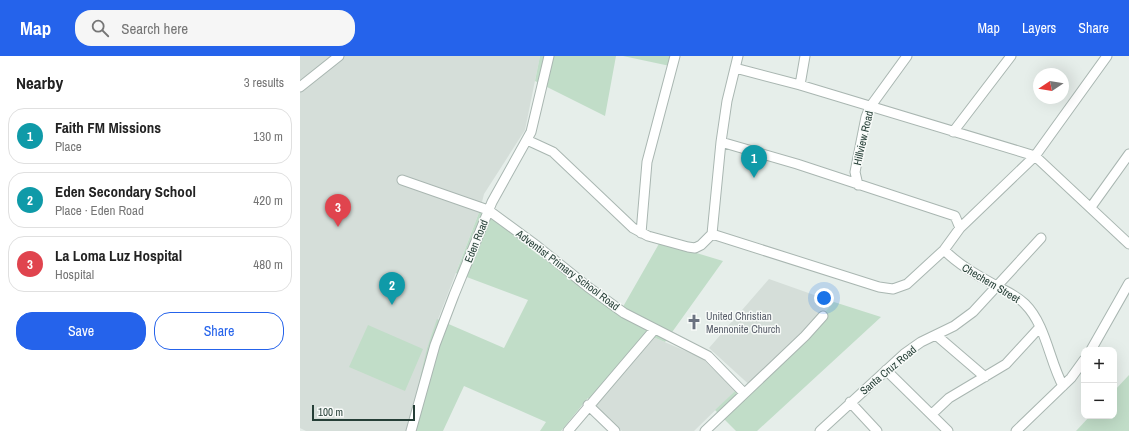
<!DOCTYPE html>
<meta charset="utf-8">
<style>
:root{--surface:#fff;--page:#f6f6f6;--text:#222;--muted:#767676;--line:#e0e0e0;--accent:#2563eb}
body{margin:0;font-family:"Archivo Narrow",sans-serif;background:var(--page);color:var(--text)}
.controls{position:absolute;right:12px;bottom:12px;display:grid;overflow:hidden;border-radius:8px;box-shadow:0 4px 16px #0002}
.controls button{width:36px;height:36px;display:grid;place-items:center;padding:0;border:0;border-bottom:1px solid var(--line);background:var(--surface);color:var(--text);font:20px sans-serif}
.compass{position:absolute;left:733px;top:12px;width:36px;height:36px;border-radius:50%;background:var(--surface);box-shadow:0 4px 16px #0002;rotate:258deg}
.scale{position:absolute;left:12px;bottom:10px;width:103px;box-sizing:border-box;padding-left:4px;border:2px solid #263f37;border-top:0;font-size:11px;line-height:14px;white-space:nowrap;color:#263f37;-webkit-text-stroke:3px #f7faf8;paint-order:stroke}
.you{position:absolute;left:524px;top:242px;width:14px;height:14px;margin:-10px;border:3px solid #fff;border-radius:50%;background:#1a73e8;box-shadow:0 0 0 6px #1a73e833}
.badge{display:grid;place-items:center;width:26px;height:26px;border-radius:50%;background:var(--accent);color:#fff;font-size:13px;font-weight:700}
.pin{position:absolute;translate:-50% -33px;filter:drop-shadow(0 1px 2px #0008)}
.pin::after{content:'';position:absolute;top:21px;width:14px;height:12px;background:inherit;clip-path:polygon(0 0,100% 0,50% 100%)}
.list{margin:0;padding:0;list-style:none}
h2{display:flex;justify-content:space-between;align-items:center;height:52px;margin:0;padding:0 16px;font-size:17px}
h2 small{font-size:13px;font-weight:400;color:var(--muted)}
.list li{display:grid;grid-template-columns:26px 1fr auto;gap:12px;align-items:center;box-sizing:border-box;height:56px;margin:0 8px 8px;padding:0 8px;border:1px solid var(--line);border-radius:16px}
.list b{display:block;font-size:15px;white-space:nowrap}
.list p{margin:0;font-size:13px;white-space:nowrap;color:var(--muted)}
.list em{font-size:13px;font-style:normal;color:var(--muted)}
.actions{display:flex;gap:8px;padding:12px 16px}
.actions a{flex:1;padding:9px 0;border:1px solid var(--accent);border-radius:16px;text-align:center;font-size:14px;color:var(--accent)}
.actions .main{background:var(--accent);color:#fff}
.icon{flex:none;width:22px;height:22px;fill:none;stroke:currentColor;stroke-width:2;stroke-linecap:round;stroke-linejoin:round}
.map{position:relative;flex:none;width:829px;height:375px;overflow:hidden}
header{display:flex;align-items:center;gap:24px;box-sizing:border-box;height:56px;padding:0 20px;background:var(--accent);color:#fff}
header strong{font-size:19px}
nav{display:flex;gap:22px;margin-inline-start:auto;font-size:14px}
.search{width:280px;height:36px;background:var(--page);display:flex;align-items:center;gap:10px;box-sizing:border-box;padding:0 14px;border-radius:16px;color:var(--muted);font-size:15px}
main{display:flex}
aside{flex:1;background:var(--surface)}
.map>svg:first-child{display:block}
.built{fill:#d5ded9}
.green{fill:#c1ddc8}
.lines{fill:none;stroke-linecap:round;stroke-linejoin:round}
.minor-casing{stroke:#a9b6b1;stroke-width:11}
.minor{stroke:#fff;stroke-width:9}
.labels{text-anchor:middle;dominant-baseline:central;stroke-width:3;stroke-linejoin:round;paint-order:stroke}
.street-label{font-size:11px;fill:#263f37;stroke:#f7faf8}
.worship-label{font-size:11px;fill:#5b616d;stroke:#f7faf8;text-anchor:start}
</style>
<header>
<strong>Map</strong>
<div class="search"><svg class="icon" aria-label="search" viewBox="0 0 24 24"><circle cx="10" cy="10" r="6"/><path d="M15 15l6 6"/></svg>Search here</div>
<nav><a>Map</a><a>Layers</a><a>Share</a></nav>
</header>
<main>
<aside>
<h2>Nearby<small>3 results</small></h2>
<ul class="list">
<li><span class="badge" style="background:#0f9aa8">1</span><div><b>Faith FM Missions</b><p>Place</p></div><em>130 m</em></li>
<li><span class="badge" style="background:#0f9aa8">2</span><div><b>Eden Secondary School</b><p>Place · Eden Road</p></div><em>420 m</em></li>
<li><span class="badge" style="background:#e0444e">3</span><div><b>La Loma Luz Hospital</b><p>Hospital</p></div><em>480 m</em></li>
</ul>
<div class="actions"><a class="main">Save</a><a>Share</a></div>
</aside>
<div class="map">
<svg width="829" height="375" viewBox="0 0 829 375">
<rect width="100%" height="100%" fill="#e6eeea"/>
<path class="built" d="M0,0h240l-15,74 -41,64 -4,16 -53,138 -15,83h-106l-6,-3z
M469,223l65,23 -80,87 -45,-41z
M353,281l49,21 33,33 -41,40h-72l-26,-25z"/>
<path class="green" d="M240,0h76l-11,60 -70,-35z
M323,0h50l-3,10z
M180,154l140,102 40,-70 63,19 -58,81 -12,-5 -57,69 -8,-8 -27,33h-21l6,-9 -82,-36 -21,45h-31l-2,-9 17,-74 10,-29 67,29 24,-48 -72,-27z
M534,246l47,15 -124,114h-21l-21,-21 20,-19 9,9z
M68,269l55,24 -18,42 -56,-24z
M829,319v56h-53l14,-15h24v-25z"/>
<g class="lines">
<g class="minor-casing">
<path id="minor" d="M435,12l65,17 235,71 94,88
M500,29l5,-29
M0,31l39,-31
M653,76l58,-76
M227,84l26,12 80,76 15,8 40,11 7,1 6,-3 11,-11 9,-92 6,-41 11,-45
M421,86l76,22 158,52 5,12
M102,124l86,30 49,36 51,41 36,26 84,43 36,37
M558,129l-3,-13 11,-55 4,-10 37,-51
M791,151l38,-53
M341,177l6,-71 28,-106
M412,178l167,53 14,2 14,-5 37,-34 16,-22 75,-72 72,-100
M644,194c17,17 37,27 58,39 8,4 16,8 23,15 21,21 24,56 38,82
M636,279l49,42
M791,294l38,-67
M586,314l62,61
M550,346l27,29
M288,349l27,26
M632,358l17,-16 57,-34 34,-37
M111,375l24,-86 19,-50 38,-93 39,-70 18,-76
M268,375l86,-101
M405,375l100,-95 18,-20
M520,375l84,-77 17,-12 33,-16 19,-14 68,-74
M716,375l55,-53 13,-18"/>
</g>
<use href="#minor" class="minor"/>
</g>
<defs>
<g id="church-bare" transform="scale(1.2)"><path d="M-1.2-6h2.4v3.5h3.3v2.4h-3.3V6h-2.4V-.1h-3.3v-2.4h3.3Z" fill="#6b7280" stroke="#f7faf8" stroke-width="2.5" paint-order="stroke"/></g>
</defs>
<g fill-rule="evenodd">
<use href="#church-bare" x="394" y="266"/>
</g>
<g class="labels">
<g class="street-label">
<text transform="translate(563 82) rotate(-77)">Hillview Road</text>
<text transform="translate(176 185) rotate(-68)">Eden Road</text>
<text transform="translate(268 214) rotate(37)">Adventist Primary School Road</text>
<text transform="translate(691 227) rotate(31)">Chechem Street</text>
<text transform="translate(588 314) rotate(-40)">Santa Cruz Road</text>
</g>
<g class="worship-label">
<text x="406" y="260">United Christian<tspan x="406" dy="13">Mennonite Church</tspan></text>
</g>
</g>
</svg>
<div class="controls">
<button>+</button>
<button>−</button>
</div>
<svg class="compass" viewBox="-18 -18 36 36"><path d="M0-13l5 13h-10z" fill="#e53935"/><path d="M0 13l5-13h-10z" fill="#767676"/></svg>
<div class="scale">100 m</div>
<div class="you"></div>
<div class="pin badge" style="left:454px;top:122px;background:#0f9aa8">1</div>
<div class="pin badge" style="left:92px;top:249px;background:#0f9aa8">2</div>
<div class="pin badge" style="left:38px;top:171px;background:#e0444e">3</div>
</div>
</main>
